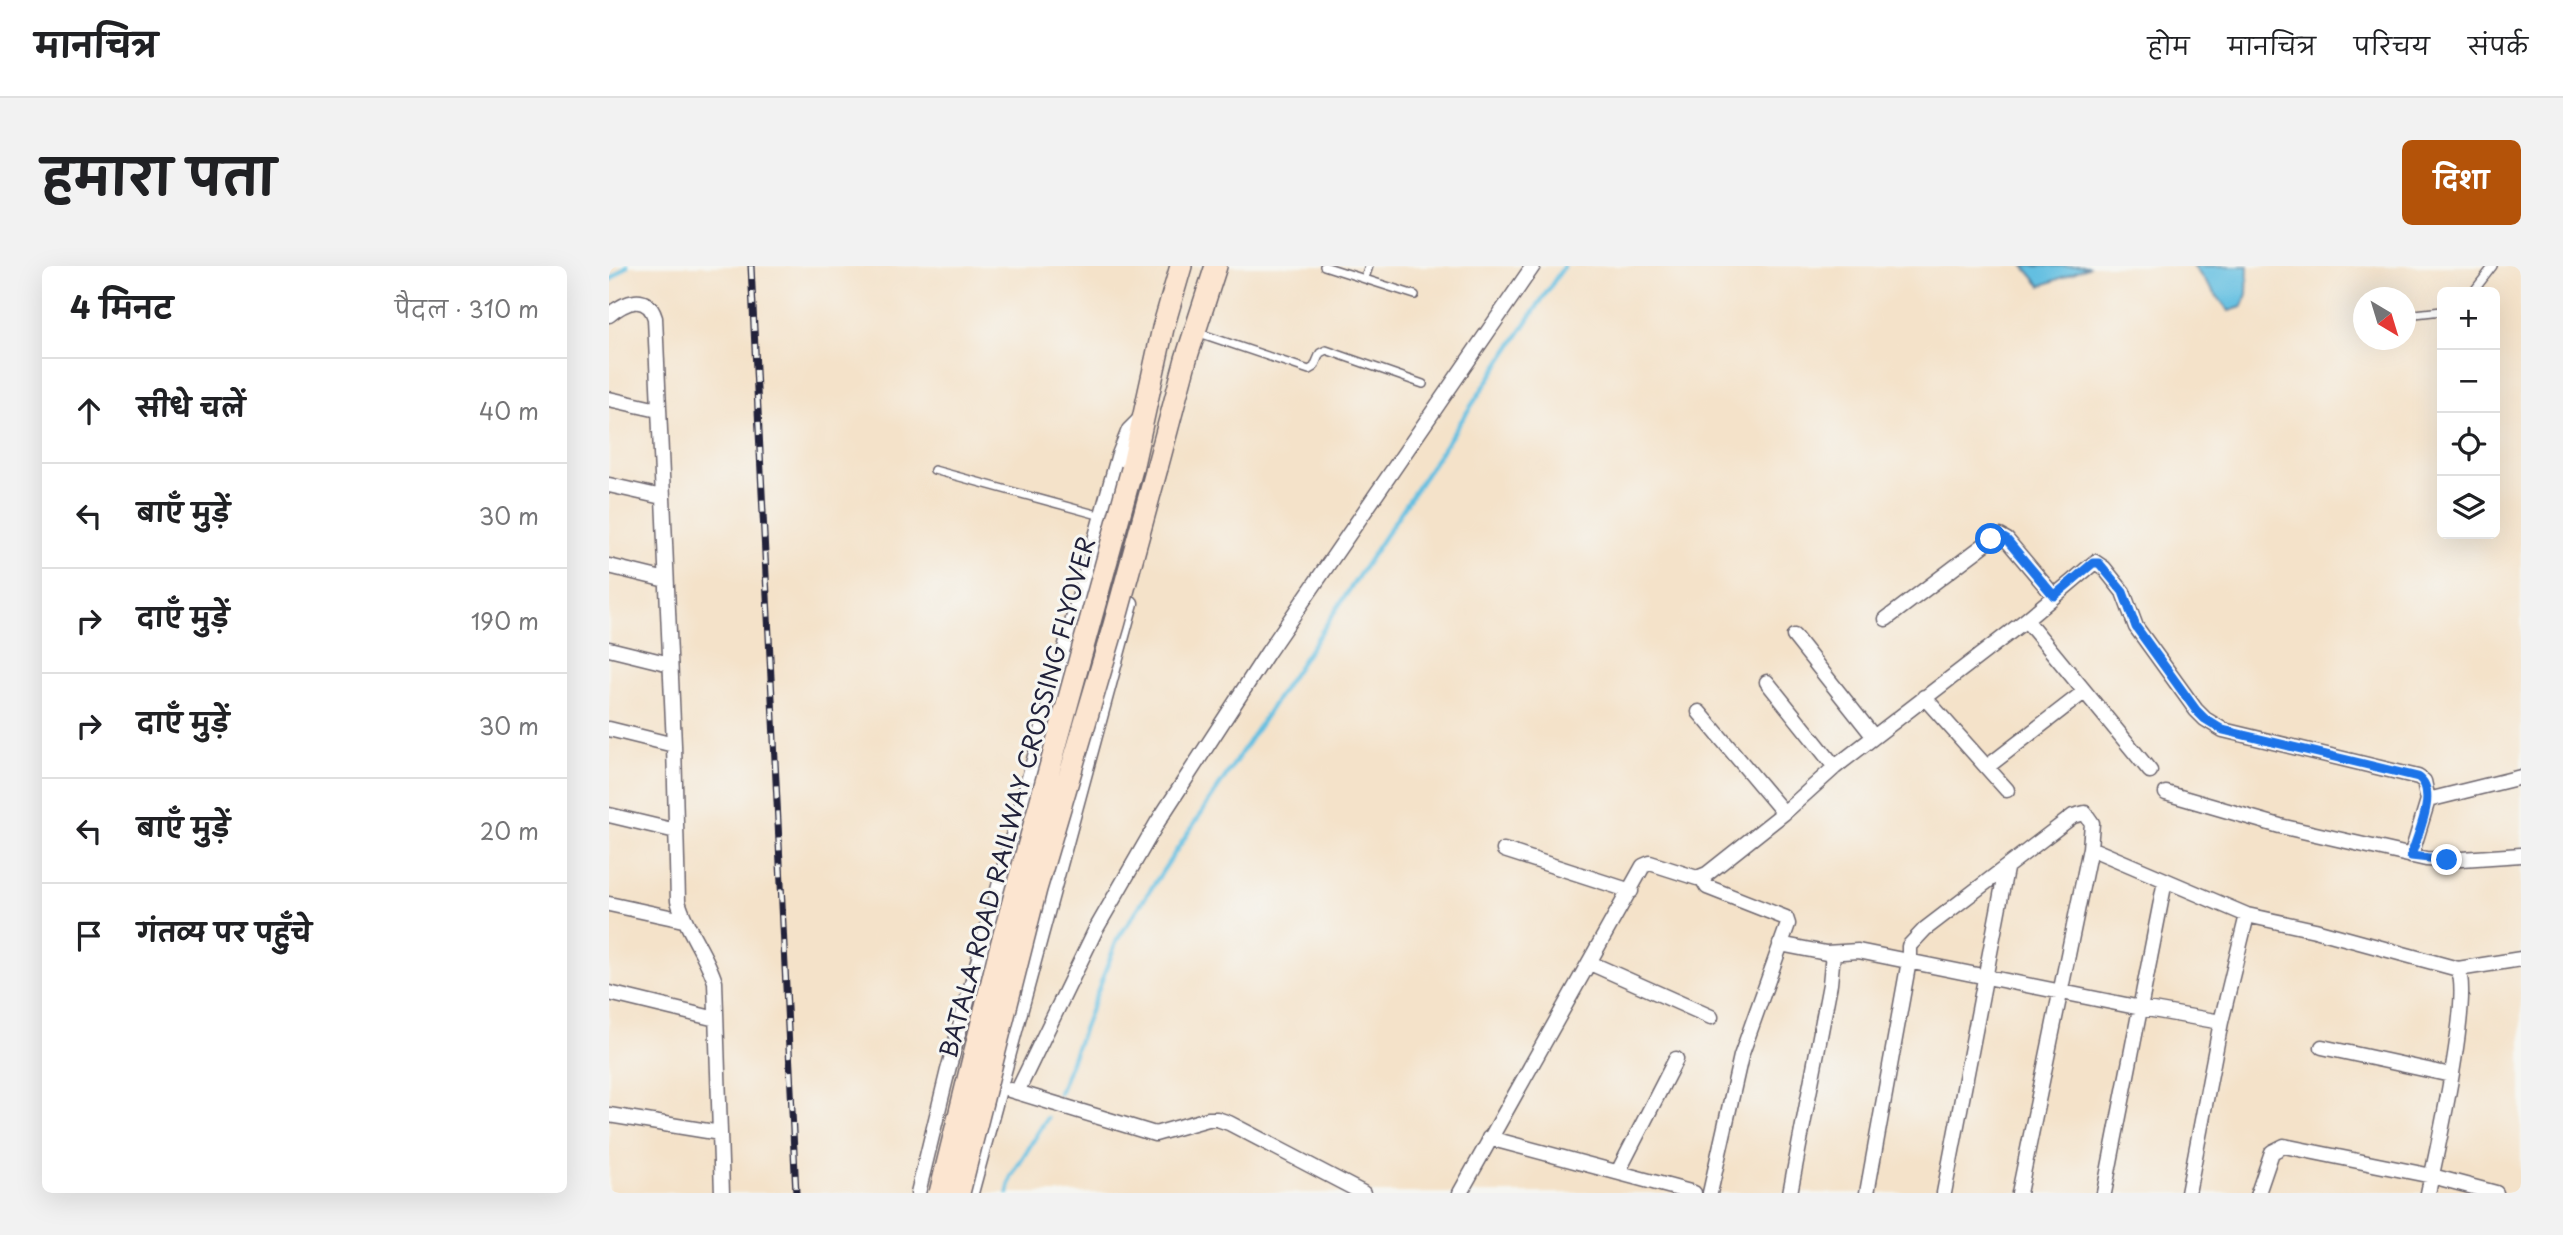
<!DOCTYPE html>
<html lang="hi">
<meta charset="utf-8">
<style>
:root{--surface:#fff;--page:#f2f2f2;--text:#202124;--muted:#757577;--line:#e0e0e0;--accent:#b45309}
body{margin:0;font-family:"Playpen Sans","Playpen Sans Deva",sans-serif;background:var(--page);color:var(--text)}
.controls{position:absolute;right:21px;top:21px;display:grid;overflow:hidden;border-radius:10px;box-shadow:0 7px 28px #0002}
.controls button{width:63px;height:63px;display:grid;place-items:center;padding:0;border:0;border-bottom:2px solid var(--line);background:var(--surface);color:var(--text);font:35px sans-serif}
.compass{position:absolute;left:1744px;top:21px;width:63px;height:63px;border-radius:50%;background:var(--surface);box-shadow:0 7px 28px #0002;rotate:142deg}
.stop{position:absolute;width:21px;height:21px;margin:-16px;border:5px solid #1a73e8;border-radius:50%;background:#fff}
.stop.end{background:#1a73e8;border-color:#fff;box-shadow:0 2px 7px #0008}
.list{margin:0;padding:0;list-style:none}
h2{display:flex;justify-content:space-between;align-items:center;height:91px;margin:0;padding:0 28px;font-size:30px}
h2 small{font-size:23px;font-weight:400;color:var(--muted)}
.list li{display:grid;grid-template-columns:46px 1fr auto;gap:21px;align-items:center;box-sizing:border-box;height:105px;padding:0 28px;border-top:2px solid var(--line)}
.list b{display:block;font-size:26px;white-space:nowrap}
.list em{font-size:23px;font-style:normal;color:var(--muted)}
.icon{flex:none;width:38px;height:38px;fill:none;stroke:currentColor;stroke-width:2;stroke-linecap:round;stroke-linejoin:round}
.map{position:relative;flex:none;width:1912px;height:927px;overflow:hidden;border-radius:10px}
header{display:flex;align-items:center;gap:42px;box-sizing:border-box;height:98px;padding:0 35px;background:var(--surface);border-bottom:2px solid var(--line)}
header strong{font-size:33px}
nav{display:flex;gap:38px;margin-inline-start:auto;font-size:24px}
.intro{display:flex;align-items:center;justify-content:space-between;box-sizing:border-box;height:168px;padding:0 42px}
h1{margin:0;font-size:49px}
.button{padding:18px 32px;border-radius:10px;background:var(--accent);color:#fff;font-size:24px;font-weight:700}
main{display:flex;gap:42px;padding:0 42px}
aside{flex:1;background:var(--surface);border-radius:10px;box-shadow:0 7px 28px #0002}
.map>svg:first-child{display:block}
.water{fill:#64bfe1;stroke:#43708e;stroke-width:2}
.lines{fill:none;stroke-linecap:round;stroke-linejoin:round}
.stream{stroke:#64bfe1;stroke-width:4.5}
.lane-casing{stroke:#6c656d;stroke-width:10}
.street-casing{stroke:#6c656d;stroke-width:17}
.secondary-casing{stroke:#6c656d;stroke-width:24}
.lane{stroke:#fff;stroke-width:7}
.street{stroke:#fff;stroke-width:14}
.secondary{stroke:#fce5d0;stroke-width:21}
.rail-casing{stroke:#22223b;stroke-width:7}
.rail{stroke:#f6f6f2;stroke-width:4.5;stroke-dasharray:13;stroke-linecap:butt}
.secondary-bridge-casing{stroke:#6c656d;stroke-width:24;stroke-linecap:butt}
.secondary-bridge{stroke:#fce5d0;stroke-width:21}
.route{stroke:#1a73e8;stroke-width:9}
.labels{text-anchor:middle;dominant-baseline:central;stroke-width:6;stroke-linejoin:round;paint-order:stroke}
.street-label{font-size:24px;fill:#22223b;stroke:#f6f6f2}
</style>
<header>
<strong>मानचित्र</strong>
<nav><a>होम</a><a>मानचित्र</a><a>परिचय</a><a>संपर्क</a></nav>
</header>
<div class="intro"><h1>हमारा पता</h1><a class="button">दिशा</a></div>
<main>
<aside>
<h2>4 मिनट<small>पैदल · 310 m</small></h2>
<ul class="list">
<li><svg class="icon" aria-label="ahead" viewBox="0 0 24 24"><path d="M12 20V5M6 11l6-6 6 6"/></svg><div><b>सीधे चलें</b></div><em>40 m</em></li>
<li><svg class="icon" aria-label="left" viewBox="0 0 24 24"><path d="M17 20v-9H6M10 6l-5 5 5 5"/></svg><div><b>बाएँ मुड़ें</b></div><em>30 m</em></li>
<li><svg class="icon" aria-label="right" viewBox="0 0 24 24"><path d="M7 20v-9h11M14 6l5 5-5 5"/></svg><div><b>दाएँ मुड़ें</b></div><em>190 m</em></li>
<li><svg class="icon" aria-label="right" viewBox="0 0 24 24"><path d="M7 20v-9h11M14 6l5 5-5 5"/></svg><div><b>दाएँ मुड़ें</b></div><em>30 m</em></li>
<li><svg class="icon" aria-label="left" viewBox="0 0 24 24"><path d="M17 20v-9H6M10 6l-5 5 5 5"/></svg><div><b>बाएँ मुड़ें</b></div><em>20 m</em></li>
<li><svg class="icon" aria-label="arrive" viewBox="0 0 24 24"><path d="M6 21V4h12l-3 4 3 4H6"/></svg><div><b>गंतव्य पर पहुँचे</b></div></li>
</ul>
</aside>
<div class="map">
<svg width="1912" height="927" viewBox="0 0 1912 927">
<rect width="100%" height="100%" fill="#f6f6f2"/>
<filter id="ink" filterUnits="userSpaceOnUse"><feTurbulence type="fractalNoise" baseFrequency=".0143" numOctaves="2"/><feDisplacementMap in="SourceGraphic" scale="14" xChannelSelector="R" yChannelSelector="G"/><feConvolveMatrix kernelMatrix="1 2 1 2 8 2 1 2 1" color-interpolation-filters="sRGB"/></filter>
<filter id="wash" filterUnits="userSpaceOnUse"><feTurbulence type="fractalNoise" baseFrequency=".00686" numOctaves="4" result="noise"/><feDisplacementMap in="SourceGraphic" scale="28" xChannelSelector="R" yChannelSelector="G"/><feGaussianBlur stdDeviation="1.57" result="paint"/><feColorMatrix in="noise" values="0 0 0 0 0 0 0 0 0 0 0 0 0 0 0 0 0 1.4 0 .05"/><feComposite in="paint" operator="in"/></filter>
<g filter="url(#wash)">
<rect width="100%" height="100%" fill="#f4e2c9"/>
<path class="water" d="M1415,0h66l-49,20z
M1584,0h55l-1,28 -5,13 -13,4z"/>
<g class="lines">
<path class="stream" d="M0,15l18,-15
M450,827l58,-153 447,-674
M399,927l3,-16 36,-59"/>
</g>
</g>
<g filter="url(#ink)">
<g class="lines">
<g class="lane-casing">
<path id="lane" d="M715,0l91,29
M756,12l4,-12
M1864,26l20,-26
M1797,49l36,-4
M587,66l113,38 5,-3 6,-14 6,-3 97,34
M325,204l168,46"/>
</g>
<g class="street-casing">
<path id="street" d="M0,49c16,-13 38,-23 46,3l19,427 4,156c8,29 28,52 37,81l7,211
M0,133l49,11
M0,219l53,12
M0,300l57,14
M1277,353l106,-80 8,-3 7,4 47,56
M1417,354l124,151
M1185,370l80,101
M0,383l61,15
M1158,416l68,85
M1315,431l83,93
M1090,446l85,101
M0,463l65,16
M1378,501l97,-75
M1557,527l114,33 146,33 21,1 74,-5
M1819,534l93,-23
M0,549l67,16
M1481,582l157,67 68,15 143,39c14,28 -22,187 -30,224
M895,584l127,41
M1092,611l6,10 79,31 2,6 -47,132 -31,137
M0,638l74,16
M1171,678l46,9 32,-2 283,57 80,14
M981,697l121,54
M1849,703l63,-10
M0,727l107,26
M1713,781l129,28
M401,824l145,44 53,-15h9l12,4 134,70
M408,826l79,-163 61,-106 111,-171 265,-386
M0,849l111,18
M880,872l205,55
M1009,906l58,-113
M309,927l30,-123 170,-613 11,-27 13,-13
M362,927l160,-590
M851,927l183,-327 7,-3 47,15 10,-4 77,-61 51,-46 191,-147 69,-58 9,6 19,24 13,35 60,83 9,9 18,11 195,47 6,4 4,19 -17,56
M1181,927l40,-209 3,-31
M1258,927l42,-232v-15l16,-17 148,-113 12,-3 7,10 -2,25 -71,345
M1335,927l62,-324
M1495,927l61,-312
M1579,927l33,-171 26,-107
M1649,927l14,-41 12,-6 148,30 64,17"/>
</g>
<g class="secondary-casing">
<path id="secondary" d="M548,202l29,-109 30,-93
M523,203l31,-141 18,-62"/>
</g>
<use href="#lane" class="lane"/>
<use href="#street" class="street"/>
<use href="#secondary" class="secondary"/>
<g class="rail-casing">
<path id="rail" d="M142,0l45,927"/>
</g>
<use href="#rail" class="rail"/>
<g class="secondary-bridge-casing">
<path id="secondary-bridge" d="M331,927l60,-244 132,-480
M350,927l77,-304 78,-264 43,-157"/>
</g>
<use href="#secondary-bridge" class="secondary-bridge"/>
</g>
</g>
<g class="lines" filter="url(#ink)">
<path class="route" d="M1382,273l9,-3 7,4 47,56 39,-33h6l24,29 13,35 60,83 9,9 18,11 195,47c21,13 -1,59 -7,79l36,4"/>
</g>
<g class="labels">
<g class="street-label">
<text transform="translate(407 531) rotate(-75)">BATALA ROAD RAILWAY CROSSING FLYOVER</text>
</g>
</g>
</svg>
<div class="controls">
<button>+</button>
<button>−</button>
<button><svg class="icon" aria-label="locate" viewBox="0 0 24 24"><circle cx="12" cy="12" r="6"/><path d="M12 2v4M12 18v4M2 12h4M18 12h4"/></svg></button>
<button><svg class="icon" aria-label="layers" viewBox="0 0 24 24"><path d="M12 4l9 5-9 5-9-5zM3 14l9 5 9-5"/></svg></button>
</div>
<svg class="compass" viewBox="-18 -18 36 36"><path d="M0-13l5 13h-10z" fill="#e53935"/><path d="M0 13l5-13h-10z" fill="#757577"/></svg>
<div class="stop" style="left:1382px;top:273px"></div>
<div class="stop end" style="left:1838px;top:594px"></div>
</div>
</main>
